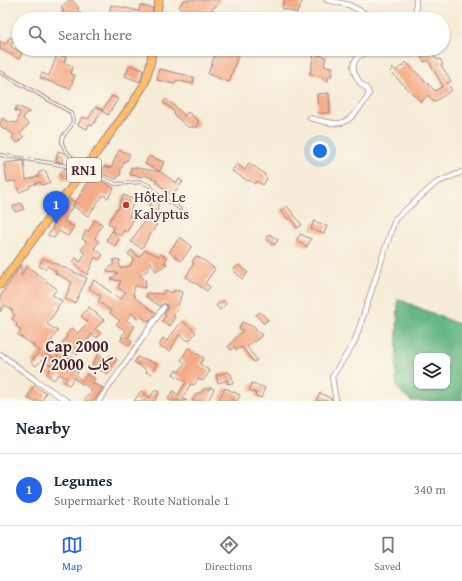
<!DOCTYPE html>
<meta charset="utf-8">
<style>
:root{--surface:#fff;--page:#f6f6f7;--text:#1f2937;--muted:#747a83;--line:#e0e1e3;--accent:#2563eb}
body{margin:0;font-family:"Gentium Book Plus",Amiri,serif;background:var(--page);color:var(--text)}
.controls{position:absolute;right:12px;bottom:12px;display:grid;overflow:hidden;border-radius:8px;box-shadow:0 1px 3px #0004}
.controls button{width:36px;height:36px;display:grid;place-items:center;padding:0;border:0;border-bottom:1px solid var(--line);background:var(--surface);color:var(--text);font:20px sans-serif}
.you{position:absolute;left:320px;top:151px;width:14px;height:14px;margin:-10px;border:3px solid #fff;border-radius:50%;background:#1a73e8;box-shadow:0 0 0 6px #1a73e833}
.badge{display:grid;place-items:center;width:26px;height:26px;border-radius:50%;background:var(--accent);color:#fff;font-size:13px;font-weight:700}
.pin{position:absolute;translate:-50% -33px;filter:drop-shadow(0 1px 2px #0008)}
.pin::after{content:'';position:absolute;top:21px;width:14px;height:12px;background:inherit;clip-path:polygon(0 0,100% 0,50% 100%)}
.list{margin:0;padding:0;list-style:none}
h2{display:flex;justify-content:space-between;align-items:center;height:52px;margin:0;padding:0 16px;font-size:17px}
h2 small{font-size:13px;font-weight:400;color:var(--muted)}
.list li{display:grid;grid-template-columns:26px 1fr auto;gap:12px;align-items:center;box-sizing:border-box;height:72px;padding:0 16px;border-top:1px solid var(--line)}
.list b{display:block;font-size:15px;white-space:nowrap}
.list p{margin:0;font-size:13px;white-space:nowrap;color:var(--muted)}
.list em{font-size:13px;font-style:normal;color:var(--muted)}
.icon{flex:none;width:22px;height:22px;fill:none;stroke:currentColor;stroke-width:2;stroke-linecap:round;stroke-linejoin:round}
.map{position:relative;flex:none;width:462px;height:401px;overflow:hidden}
.search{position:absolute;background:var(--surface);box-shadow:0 1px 3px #0004;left:12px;right:12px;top:12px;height:44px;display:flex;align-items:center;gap:10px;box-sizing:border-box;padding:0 14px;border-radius:22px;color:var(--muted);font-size:15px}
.sheet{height:124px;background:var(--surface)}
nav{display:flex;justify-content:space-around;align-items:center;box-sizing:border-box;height:56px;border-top:1px solid var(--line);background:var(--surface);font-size:11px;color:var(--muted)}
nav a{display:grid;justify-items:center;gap:2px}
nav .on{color:var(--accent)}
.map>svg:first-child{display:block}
.forest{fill:#65b682;stroke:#586a56;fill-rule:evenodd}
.building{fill:#f5ab88}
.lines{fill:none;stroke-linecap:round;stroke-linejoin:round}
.lane-casing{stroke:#a08681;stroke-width:4}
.street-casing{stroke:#a08681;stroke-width:6}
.primary-casing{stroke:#a08681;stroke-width:9}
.lane{stroke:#fff;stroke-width:2}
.street{stroke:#fff;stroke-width:4.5}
.primary{stroke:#fbbd6e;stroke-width:7}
.poi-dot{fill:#c8321e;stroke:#fbf7ec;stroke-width:1.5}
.labels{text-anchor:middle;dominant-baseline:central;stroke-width:3.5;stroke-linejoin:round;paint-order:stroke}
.shield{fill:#fbf7ec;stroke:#7f6065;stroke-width:1}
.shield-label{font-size:14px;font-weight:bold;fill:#4a1f2b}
.poi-label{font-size:15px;fill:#4a1f2b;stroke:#fbf7ec;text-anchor:start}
.neighbourhood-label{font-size:16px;font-weight:bold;fill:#4a1f2b;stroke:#fbf7ec}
</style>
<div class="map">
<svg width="462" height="401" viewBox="0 0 462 401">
<rect width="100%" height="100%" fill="#fbf7ec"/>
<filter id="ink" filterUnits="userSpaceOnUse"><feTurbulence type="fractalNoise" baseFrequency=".025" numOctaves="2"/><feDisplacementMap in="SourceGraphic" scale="8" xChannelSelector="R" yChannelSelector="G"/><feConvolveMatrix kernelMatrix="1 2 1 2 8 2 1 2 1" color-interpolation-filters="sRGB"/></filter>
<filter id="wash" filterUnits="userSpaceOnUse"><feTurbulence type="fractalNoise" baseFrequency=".012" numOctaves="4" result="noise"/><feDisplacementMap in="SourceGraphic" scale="16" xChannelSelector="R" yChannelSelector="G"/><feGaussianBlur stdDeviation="0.9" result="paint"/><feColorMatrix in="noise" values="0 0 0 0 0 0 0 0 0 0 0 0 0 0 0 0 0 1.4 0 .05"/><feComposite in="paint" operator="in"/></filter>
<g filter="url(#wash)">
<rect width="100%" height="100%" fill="#f6ecd7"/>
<path class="forest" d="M398,299l63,26 1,-1v77h-51l-14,-13 -1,-18zM417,356h30v30h-30z"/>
<g id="blocks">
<path class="building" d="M69,0h3l7,8 -2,1 9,10h-17l-7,-7 2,-1 -3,-4z
M184,0h37l-10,11 9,2 -1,6h-20l-8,-6 -1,1 -11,-7z
M285,0h18l-6,13 -15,-5z
M111,5l28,6 1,-6 13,3 -2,11h-43z
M10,37l4,3 -4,6 12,7 -3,6 -19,-10v-8l5,3z
M217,49h19l4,1 -11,32 -21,-8z
M418,49h12l7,11 3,-1 3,5 -2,1 10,16 -4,2 5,7 -18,12 -6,-7 -7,7 -31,-31 3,-3 3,3 10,-9 29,29 8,-5 -15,-26 -4,2z
M314,54l12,3 -2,9 8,1 -1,10 -3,-1v5l-5,-1v-3l-13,-3z
M57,55l9,2 -2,6 9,3 -2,8 4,1 -5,14 -30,-11 2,-5 7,3z
M130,65l13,5 -3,12 -15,-6z
M159,69l35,8 -1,7 -17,-4 -1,4 -18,-4z
M329,93l1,20h-12l-1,-19z
M112,96l6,3 -10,16 -6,-4z
M166,99l5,5 1,-1 13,13 3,-4 10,8v7h-10l-14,-12 1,-2 -12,-11z
M18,106l12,6 -4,1 -3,6 6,5 -9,10 4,3 -6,6 -6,-5 2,-3 -9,-6 -1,1 -4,-5 2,-7 7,4 8,1 3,-11 -5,-1 1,-4z
M96,107l7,3 -11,16 -3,-2 -2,5 -9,-4 4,-8 6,2z
M119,150l11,4 -3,7 -2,-1 -5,11h1l-1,5h-2l-1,3 -15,-5 2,-8 7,2z
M58,151l6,2 -2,10 -6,-2z
M149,156l15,6 -4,9 -15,-7z
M21,161h3l2,19 13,-4 -1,-3 7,-3 5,12 -8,3 -2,-3 -11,4 1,2 -11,4 -4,-11 -8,1 -3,-19z
M249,163l16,11 -1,1 3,3 -4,7 -7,-4 -1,3 -6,-4 -1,1 -16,-10 5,-7 8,6z
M131,167l30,5 15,11 3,-4 4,3 -11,13 -16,-13 1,-2 -13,-5 -1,2 -13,-2z
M66,168l3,1 4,5 -9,7 -5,-7z
M92,176l22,12 -6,10 -5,-3 -15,21 -15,-10z
M123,195l11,4 -5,17 5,3 -8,14 -2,-3 -3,6 -9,-6 2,-3 -6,-4 9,-14 1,1z
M70,199l5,3 -11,19 10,6 -6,9 -9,-5 -5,7 -6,-3 5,-7 -1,-1z
M150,202h8l-1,15 2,2 -4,5h2l-15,24 -11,-6 15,-24 4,2z
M21,203l3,6 -9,3 -2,-6z
M287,206l15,19 -5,3 -6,-10 -2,2 -9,-9z
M94,220l8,4 -7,14 4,4 -5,6 9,7 -4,5 -4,-3 -8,18 -15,-13 4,-4 5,4 4,-9 -4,-3 6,-9 -5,-2 4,-9 3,1z
M314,221l13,5 -3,8 -13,-5z
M112,231l7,8 -4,7 -9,-6z
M269,234l9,6 -4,5 -8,-6z
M300,234l11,5 -4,8 -11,-6z
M180,237l12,9 -11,15 -12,-9z
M131,250l8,7 6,-7 14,6 2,-2 6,4 -3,5 3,1 -11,7 -6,-10 -2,9 -8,5 6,6 -1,7 -10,-2 -2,8 2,2 -1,1 22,16 -7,9 -9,-6 -3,3 -5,-6 -6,7 9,6 -7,12 4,3 -3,5 -9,-6 3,-2 -2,-1 5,-6 -10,-7 4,-3 -10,-8 1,-2 -13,-10 3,-5 -12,-8 5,-8 26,19 6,-7 -8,-4 3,-7 -10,-2 7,-6 -11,-1 1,-3 5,-4 1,-6 6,1 -1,8 11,-2 4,-7 -6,-5z
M196,256l10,6 9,7 -10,14 5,4 -3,4 -21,-14 8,-14 -2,-1z
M43,258l44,20 -12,25 -10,-4 7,-17 -17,-9 1,-2 -9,-5 -2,3 -6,-3z
M21,265v11l6,-10 30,23 -5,6 10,6 -5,6 1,1 -11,16 11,7 -7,10 2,1 -7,12 10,5 4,-7 19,11 -2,5 3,1 -4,6 6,6 5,-7 8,5 -3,4 11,5 -9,13h-10l8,-11 -10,-7v1l-8,-6 -5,7 -5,-3 3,-4 -8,-4 -5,6 -7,-6 5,-8 -10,-6 -6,6 -5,-4 9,-11 -7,-4 1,-2 -16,-10 3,-5 -5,-4 1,-2 -5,-5 3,-4 -3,-2 1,-2 -8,-6 -5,7v-15z
M239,265l9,8 -6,6 -9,-9z
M165,290l8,3 1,-3 8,2 -4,14 1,1 -6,9 2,1 -5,9 -8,-5 4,-6 -2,-1 3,-5v-4l-3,-2 -4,3 -14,-9 1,-4 16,1z
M223,301l3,3 -6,6 -4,-4 4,-4 1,1z
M89,307l15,13 -9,9 6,4 -4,5 -5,-4 -15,21 -15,-12 5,-6 -1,-2 6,-7 6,5 10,-11 -7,-6z
M260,312l8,8 -4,3h-1l-7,-8z
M182,321l14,11 -7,9 -10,-6 -9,16 -11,-5 4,-8 4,3z
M242,322l14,6 -1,2 7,5 -4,4h-1l-2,3 -1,-1 -7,6 10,13 -3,2 -12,-15 -6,3 -2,-4 -3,4 -3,-3 15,-17 -4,-1z
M188,348l16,10 -4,6 10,7 -7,10 -5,-2 -4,6 -3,-1 -9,14 5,3h-16l-3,-2 5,-8 5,4 8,-13 -13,-8 3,-4 3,2 6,-9 -4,-3z
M98,354l9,6 3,-5 7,4 -10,15 -15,-9z
M138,357l5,3 1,-1 13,5 -6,10 -5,-2 1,-2 -13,-8z
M228,372l3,2 2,9 -6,1 1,-4 -10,3 -2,-8z
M252,383l13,5 -4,10 -6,-2 1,-3 -7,-3z
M34,386l12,7 -4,8h-9l-6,-3z
M210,387l4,2 -6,12h-16l6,-9 3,2 4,-6 4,2z
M225,388l15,7 -3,6 -5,-2 -1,2h-8l-4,-2z
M155,390l4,2 -4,9h-21l7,-10 9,7z
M320,393l12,6v2h-16z"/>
</g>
</g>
<g filter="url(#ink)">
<use href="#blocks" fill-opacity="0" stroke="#a08681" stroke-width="1"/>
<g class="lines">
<g class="lane-casing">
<path id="lane" d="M0,72l70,40c10,16 -10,19 -8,30 1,9 15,21 21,27
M0,155l51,8 30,6
M86,171l30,13 25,-2 8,3 14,15 9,3 8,6"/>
</g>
<g class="street-casing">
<path id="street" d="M327,0l22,5 27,14
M416,0v19
M310,118c9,2 25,8 34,4 9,-4 21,-20 25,-28 -1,-7 -5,-7 -9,-11 -2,-3 -3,-6 -5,-9 -6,-15 6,-19 17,-25
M0,354l38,28 29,19
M99,401l65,-94
M336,401l-4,-24 23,-36 40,-122 41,-36 26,-11"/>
</g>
<g class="primary-casing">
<path id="primary" d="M156,19l3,-19
M0,285l132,-181 13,-21 6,-22 1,-12"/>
</g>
<use href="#lane" class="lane"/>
<use href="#street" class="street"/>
<use href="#primary" class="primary"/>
</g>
</g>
<circle class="poi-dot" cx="126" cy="205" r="4"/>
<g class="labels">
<rect class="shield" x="67" y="158" width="34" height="24" rx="3"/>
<g class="shield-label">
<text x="84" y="170">RN1</text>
</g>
<g class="poi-label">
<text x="134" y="196">Hôtel Le<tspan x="134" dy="17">Kalyptus</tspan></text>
</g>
<g class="neighbourhood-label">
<text x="77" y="346">Cap 2000<tspan x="77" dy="18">/ كاب 2000</tspan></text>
</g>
</g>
</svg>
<div class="controls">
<button><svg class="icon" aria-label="layers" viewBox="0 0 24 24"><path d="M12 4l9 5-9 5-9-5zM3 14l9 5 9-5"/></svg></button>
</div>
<div class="you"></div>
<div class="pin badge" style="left:56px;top:224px">1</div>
<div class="search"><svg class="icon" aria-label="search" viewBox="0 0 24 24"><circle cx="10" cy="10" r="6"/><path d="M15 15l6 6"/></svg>Search here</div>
</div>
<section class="sheet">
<h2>Nearby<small></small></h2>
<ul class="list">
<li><span class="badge">1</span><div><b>Legumes</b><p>Supermarket · Route Nationale 1</p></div><em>340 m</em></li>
</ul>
</section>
<nav>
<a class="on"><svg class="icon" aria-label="map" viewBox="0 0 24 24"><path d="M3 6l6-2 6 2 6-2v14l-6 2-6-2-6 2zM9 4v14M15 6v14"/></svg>Map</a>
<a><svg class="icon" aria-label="directions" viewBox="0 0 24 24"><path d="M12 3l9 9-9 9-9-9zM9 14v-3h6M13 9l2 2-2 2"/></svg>Directions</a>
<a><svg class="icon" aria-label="saved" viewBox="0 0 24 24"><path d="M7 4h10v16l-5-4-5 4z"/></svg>Saved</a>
</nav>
